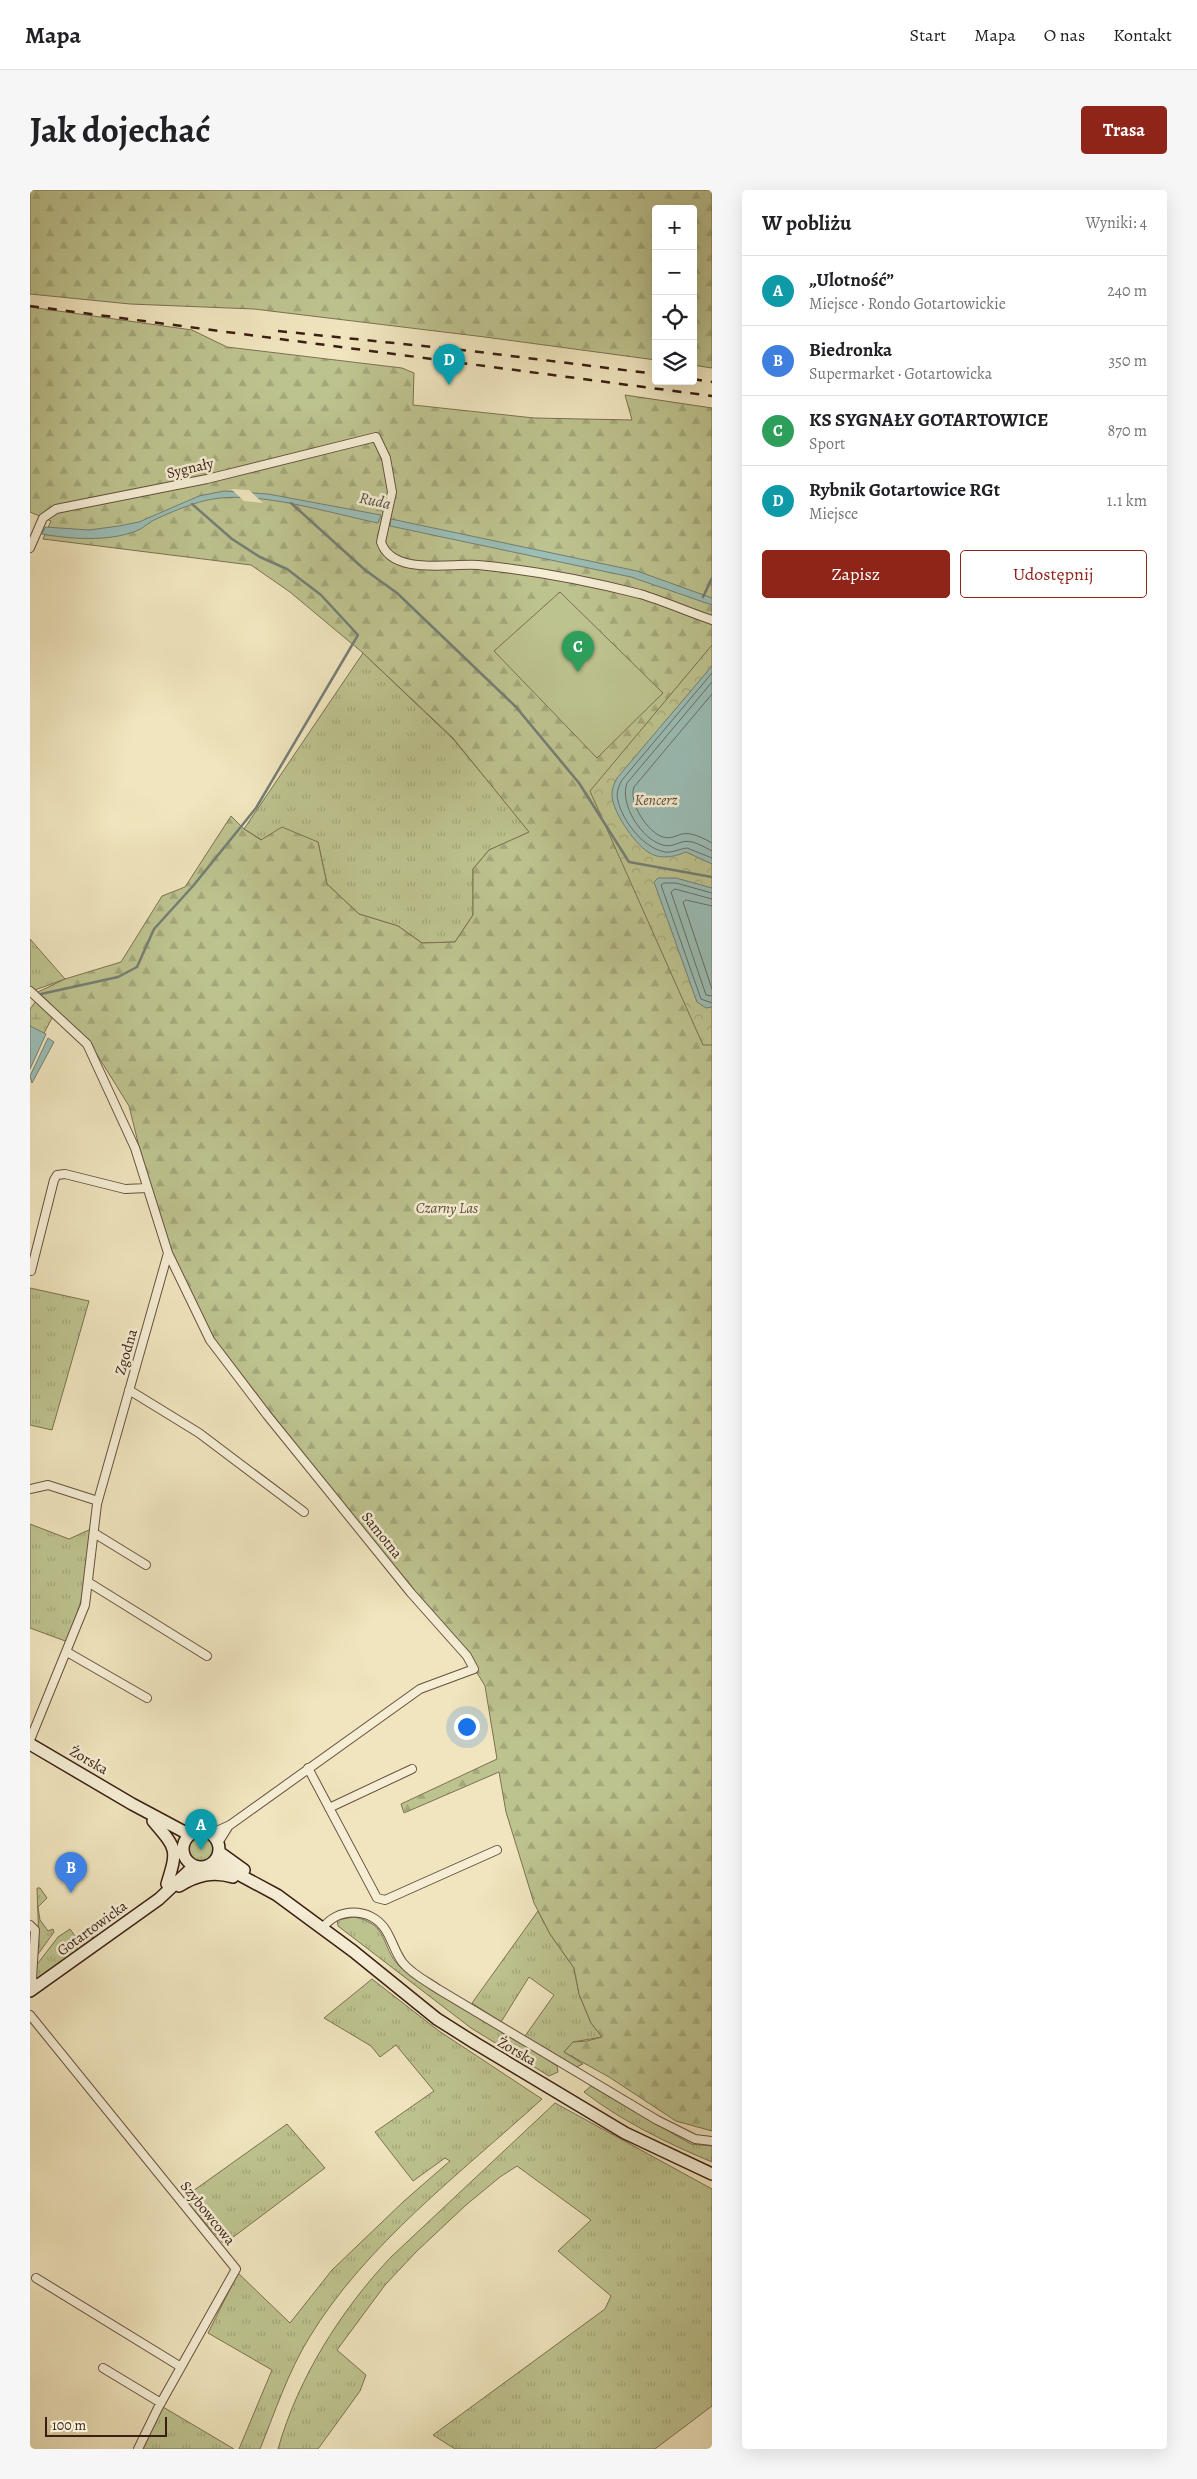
<!DOCTYPE html>
<html lang="pl">
<meta charset="utf-8">
<style>
:root{--surface:#fff;--page:#f6f6f6;--text:#202124;--muted:#757577;--line:#e0e0e0;--accent:#8f2418}
body{margin:0;font-family:Alegreya,serif;background:var(--page);color:var(--text)}
.controls{position:absolute;right:15px;top:15px;display:grid;overflow:hidden;border-radius:5px;box-shadow:0 5px 20px #0002}
.controls button{width:45px;height:45px;display:grid;place-items:center;padding:0;border:0;border-bottom:1px solid var(--line);background:var(--surface);color:var(--text);font:25px sans-serif}
.scale{position:absolute;left:15px;bottom:12px;width:122px;box-sizing:border-box;padding-left:5px;border:2px solid #3b1f14;border-top:0;font-size:14px;line-height:18px;white-space:nowrap;color:#3b1f14;-webkit-text-stroke:4px #f5eed5;paint-order:stroke}
.you{position:absolute;left:436px;top:1536px;width:18px;height:18px;margin:-12px;border:4px solid #fff;border-radius:50%;background:#1a73e8;box-shadow:0 0 0 8px #1a73e833}
.badge{display:grid;place-items:center;width:32px;height:32px;border-radius:50%;background:var(--accent);color:#fff;font-size:16px;font-weight:700}
.pin{position:absolute;translate:-50% -41px;filter:drop-shadow(0 1px 2px #0008)}
.pin::after{content:'';position:absolute;top:26px;width:18px;height:15px;background:inherit;clip-path:polygon(0 0,100% 0,50% 100%)}
.list{margin:0;padding:0;list-style:none}
h2{display:flex;justify-content:space-between;align-items:center;height:65px;margin:0;padding:0 20px;font-size:21px}
h2 small{font-size:16px;font-weight:400;color:var(--muted)}
.list li{display:grid;grid-template-columns:32px 1fr auto;gap:15px;align-items:center;box-sizing:border-box;height:70px;padding:0 20px;border-top:1px solid var(--line)}
.list b{display:block;font-size:19px;white-space:nowrap}
.list p{margin:0;font-size:16px;white-space:nowrap;color:var(--muted)}
.list em{font-size:16px;font-style:normal;color:var(--muted)}
.actions{display:flex;gap:10px;padding:15px 20px}
.actions a{flex:1;padding:11px 0;border:1px solid var(--accent);border-radius:5px;text-align:center;font-size:18px;color:var(--accent)}
.actions .main{background:var(--accent);color:#fff}
.icon{flex:none;width:28px;height:28px;fill:none;stroke:currentColor;stroke-width:2;stroke-linecap:round;stroke-linejoin:round}
.map{position:relative;flex:none;width:682px;height:2259px;overflow:hidden;border-radius:5px}
header{display:flex;align-items:center;gap:30px;box-sizing:border-box;height:70px;padding:0 25px;background:var(--surface);border-bottom:1px solid var(--line)}
header strong{font-size:24px}
nav{display:flex;gap:28px;margin-inline-start:auto;font-size:18px}
.intro{display:flex;align-items:center;justify-content:space-between;box-sizing:border-box;height:120px;padding:0 30px}
h1{margin:0;font-size:35px}
.button{padding:12px 22px;border-radius:5px;background:var(--accent);color:#fff;font-size:18px;font-weight:700}
main{display:flex;gap:30px;padding:0 30px}
aside{flex:1;background:var(--surface);border-radius:5px;box-shadow:0 5px 20px #0002}
.map>svg:first-child{display:block}
.grass{fill:url(#grass-tufts);stroke:#7c7152}
.forest{fill:url(#forest-firs);stroke:#7c7152}
.wetland{fill:url(#wetland-marsh);stroke:#7c7152}
.park{fill:url(#park-crowns);stroke:#7c7152}
.garden{fill:#bdc38f;stroke:#7c7152}
.water{fill:#9bbeb6;stroke:#757e75}
.pier{fill:#f0e5be}
.lines{fill:none;stroke-linecap:round;stroke-linejoin:round}
.shore{stroke:#6b6e65;stroke-width:1}
.stream{stroke:#757e75;stroke-width:2.5}
.street-casing{stroke:#68503e;stroke-width:10}
.secondary-casing{stroke:#3b1f14;stroke-width:14}
.street{stroke:#f5eed5;stroke-width:8}
.secondary{stroke:#f5eed5;stroke-width:11}
.rail{stroke:#3b1f14;stroke-width:2.5;stroke-dasharray:9 9;stroke-linecap:butt}
.labels{text-anchor:middle;dominant-baseline:central;stroke-width:5;stroke-linejoin:round;paint-order:stroke}
.street-label{font-size:15px;fill:#3b1f14;stroke:#f5eed5}
.park-label{font-size:15px;font-style:italic;fill:#625039;stroke:#f5eed5}
.water-label{font-size:16px;font-style:italic;fill:#584f45;stroke:#f5eed5}
</style>
<header>
<strong>Mapa</strong>
<nav><a>Start</a><a>Mapa</a><a>O nas</a><a>Kontakt</a></nav>
</header>
<div class="intro"><h1>Jak dojechać</h1><a class="button">Trasa</a></div>
<main>
<div class="map">
<svg width="682" height="2259" viewBox="0 0 682 2259">
<defs>
<pattern id="grass-tufts" width="24" height="20" patternUnits="userSpaceOnUse" patternTransform="scale(1.25)"><rect width="24" height="20" fill="#bdc38f"/><path d="M3 7l-1-3M5 7V3M7 7l1-3M15 17l-1-3M17 17v-4M19 17l1-3" fill="none" stroke="#a3a77a"/></pattern>
<pattern id="forest-firs" width="22" height="20" patternUnits="userSpaceOnUse" patternTransform="scale(1.25)"><rect width="22" height="20" fill="#bdc38f"/><path d="M5 1l3.5 6h-7zM16 11l3.5 6h-7z" fill="#a3a77a"/></pattern>
<pattern id="wetland-marsh" width="20" height="14" patternUnits="userSpaceOnUse" patternTransform="scale(1.25)"><rect width="20" height="14" fill="#bdc38f"/><path d="M1 5h8M5 5V1M11 12h8M15 12V8" fill="none" stroke="#a3a77a"/></pattern>
<pattern id="park-crowns" width="20" height="18" patternUnits="userSpaceOnUse" patternTransform="scale(1.25)"><rect width="20" height="18" fill="#bdc38f"/><path d="M2 6a3 3 0 1 1 6 0M12 15a3 3 0 1 1 6 0" fill="none" stroke="#a3a77a"/></pattern>
</defs>
<rect width="100%" height="100%" fill="#f0e5be"/>
<filter id="stains"><feTurbulence type="fractalNoise" baseFrequency=".004" numOctaves="4"/><feColorMatrix values="0 0 0 0 .2 0 0 0 0 .09 0 0 0 0 .02 0 0 0 .5 -.17"/></filter>
<radialGradient id="worn" r=".72"><stop offset=".6" stop-color="#630" stop-opacity="0"/><stop offset="1" stop-color="#630" stop-opacity=".3"/></radialGradient>
<path class="grass" d="M333,463l90,86 77,93 -41,18 -16,19v46l-18,27 -33,1 -24,-17 -39,-12 -32,-30 -9,-42 -56,-2 -18,-11z
M0,749l35,40 -30,11 -5,-3z
M0,1098l59,13 -37,129 -22,-5z
M0,1334l39,15 22,-10c-4,39 -8,77 -23,113l-38,-14z
M158 1659a13 13 0 1 1 26 0a13 13 0 1 1-26 0Z
M7,1698h3l7,10 -9,9 2,13 8,11 5,-2 1,3 -18,25 3,-12z
M508,1721l12,23 24,34 5,26 12,29 11,14 -29,5 -9,10 19,12 -7,3 -51,-31 29,-41 -25,-18 -28,45 -29,-19z
M324,1727c36,7 26,30 46,50l31,23 110,65 16,11 1,6 -9,4 -78,-48 -133,-102 -1,-6z
M66,1738c-3,24 -39,39 -57,51h-4v-12l23,-30 12,-8 9,13z
M342,1789l67,52 103,68c-80,73 -177,146 -233,239 -21,34 -34,74 -49,111h-21l33,-79 -64,-37 30,-60 52,50 42,-53 72,-69 46,-40 -5,-3 -32,23 -38,-49 59,-41 -38,-46 -16,12 -9,-11 -47,-28z
M561,1896l100,58 21,2v16c-45,-19 -89,-40 -128,-70z
M525,1913l157,86v217l-57,43h-200l-22,-14 172,-126 6,-13 -53,-45 33,-31 -74,-54 -17,11 -34,28 -50,47 -31,33 -48,65 29,25 -6,16 -42,58h-40c20,-71 63,-139 113,-192z
M257,1934l38,44 -101,76 -39,-44 8,-9z
M133,2217l71,42h-91z"/>
<path class="forest" d="M0,0h682v178l-19,-3v-156h-37v151l-171,-23 -231,-28 -124,-5 -100,-10z
M0,117l162,23 35,17 175,21 12,5 -1,32 121,13 98,2 -7,-25 87,13v1723l-36,-10 -67,-44 -45,-25 9,-10 14,-1 15,-4 -11,-14 -12,-29 -5,-26 -24,-34 -16,-31 -28,-91 -7,-40 -95,41 -3,-9 96,-45 -12,-73 -18,-30 -56,-63 -201,-259 -40,-85 -21,-62 -20,-81 -41,-66 -50,-48 27,-13 56,-17 41,-66 23,-9 46,-71 13,13 17,11 21,-13 36,15 9,42 32,30 39,12 24,17 33,-1 18,-27v-46l16,-19 40,-18 -76,-94 -90,-85 -73,-61 -39,-27 -208,-26 8,-18 -21,-9z"/>
<path class="wetland" d="M6,811l17,15 -10,19 -13,-7v-19z"/>
<path class="park" d="M682,455v400h-9l-113,-254z"/>
<path class="garden" d="M530,402l103,101 -66,65 -103,-107z"/>
<path class="water" d="M194,301l44,3 113,21 -3,8c-49,-10 -117,-32 -165,-24 -16,2 -47,15 -61,22 -5,3 -10,8 -16,10 -28,11 -66,8 -94,3l3,-7 44,3 30,-4 20,-4 60,-26z
M361,329l246,52 75,27v7l-81,-28 -241,-51z
M682,476v198l-26,-12c-12,5 -26,8 -38,0 -14,-9 -37,-42 -36,-59 0,-5 3,-11 5,-15z
M628,688h18l36,10v119l-6,1 -9,-6 -43,-120z
M0,836l16,8 -16,35z
M18,848l6,4 -22,41 -2,-7z"/>
<path class="pier" d="M201,299l18,1 14,13 -19,-2z"/>
<g class="lines">
<path class="shore" d="M682,483l-90,107c-2,4 -5,10 -5,15 2,22 25,53 48,57 8,1 14,-3 22,-4l25,10
M682,492l-85,101c-8,21 15,57 36,62 8,2 12,-1 19,-3 10,-3 22,5 30,9
M682,504l-78,93c-6,15 14,46 29,50 8,2 12,-1 19,-3 10,-2 21,4 30,9
M682,703l-36,-10h-12l-3,2 40,114 11,4
M682,709l-37,-10 -4,3 35,103 6,1
M682,716l-26,-6 -3,2 29,87"/>
<path class="stream" d="M261,313l74,67 32,23 119,114 63,76 50,79 83,15
M673,407l9,-19
M11,804l77,-17 19,-10 17,-38 39,-43 63,-78 102,-173 -37,-40 -34,-26 -27,-12 -28,-18 -40,-35"/>
<g class="street-casing">
<path id="street" d="M0,358l13,-30 13,-9 151,-30 169,-42 10,21 6,34 -11,50c11,34 69,21 97,23 53,5 111,16 162,29 24,7 48,18 72,26
M0,801l57,53 48,104 33,105 42,87 57,75 144,178 56,63 7,13 -54,20 -190,136 -20,9
M1,1081l23,-91 3,-5 8,-1 60,15 22,-1
M99,1200l70,43 105,79
M0,1299l18,-4 50,16
M64,1343l52,32
M58,1392l119,74
M37,1462l80,46
M0,1550l55,-135 12,-101 71,-251
M278,1578l69,130 8,2 112,-50
M299,1618l83,-39
M188,1653l10,-16
M0,1735l5,5 -3,48 3,9
M292,1739c15,-22 48,-22 63,0 7,10 10,24 18,34 9,11 23,18 35,26l219,131 38,19 17,2
M0,1825l206,254 -78,139 -20,41
M6,2088l145,89
M73,2178l58,35"/>
</g>
<g class="secondary-casing">
<path id="secondary" d="M0,1554l102,60 58,31
M123,1631c24,28 25,28 14,63
M153 1659a18 18 0 1 1 36 0a18 18 0 1 1-36 0Z
M189,1662l25,18
M183,1673l25,11 39,21 76,56 84,68 38,24 150,90 87,41
M149,1696c18,-11 34,-15 54,-9
M0,1801l129,-92 35,-33"/>
</g>
<use href="#street" class="street"/>
<use href="#secondary" class="secondary"/>
<path class="rail" d="M0,116l682,90
M248,141l193,20 185,23
M663,189l19,3"/>
</g>
<g class="labels">
<g class="street-label">
<text transform="translate(160 278) rotate(-13)">Sygnały</text>
<text transform="translate(96 1162) rotate(-74)">Zgodna</text>
<text transform="translate(352 1345) rotate(51)">Samotna</text>
<text transform="translate(59 1570) rotate(30)">Żorska</text>
<text transform="translate(62 1738) rotate(-36)">Gotartowicka</text>
<text transform="translate(487 1861) rotate(30)">Żorska</text>
<text transform="translate(178 2023) rotate(51)">Szybowcowa</text>
</g>
<g class="park-label">
<text x="626" y="610">Kencerz</text>
<text x="417" y="1018">Czarny Las</text>
</g>
<g class="water-label">
<text transform="translate(345 311) rotate(12)">Ruda</text>
</g>
</g>
<rect width="100%" height="100%" filter="url(#stains)"/>
<rect width="100%" height="100%" fill="url(#worn)"/>
</svg>
<div class="controls">
<button>+</button>
<button>−</button>
<button><svg class="icon" aria-label="locate" viewBox="0 0 24 24"><circle cx="12" cy="12" r="6"/><path d="M12 2v4M12 18v4M2 12h4M18 12h4"/></svg></button>
<button><svg class="icon" aria-label="layers" viewBox="0 0 24 24"><path d="M12 4l9 5-9 5-9-5zM3 14l9 5 9-5"/></svg></button>
</div>
<div class="scale">100 m</div>
<div class="you"></div>
<div class="pin badge" style="left:171px;top:1660px;background:#0f9aa8">A</div>
<div class="pin badge" style="left:41px;top:1703px;background:#3f7fe0">B</div>
<div class="pin badge" style="left:548px;top:482px;background:#2e9e5b">C</div>
<div class="pin badge" style="left:419px;top:195px;background:#0f9aa8">D</div>
</div>
<aside>
<h2>W pobliżu<small>Wyniki: 4</small></h2>
<ul class="list">
<li><span class="badge" style="background:#0f9aa8">A</span><div><b>„Ulotność”</b><p>Miejsce · Rondo Gotartowickie</p></div><em>240 m</em></li>
<li><span class="badge" style="background:#3f7fe0">B</span><div><b>Biedronka</b><p>Supermarket · Gotartowicka</p></div><em>350 m</em></li>
<li><span class="badge" style="background:#2e9e5b">C</span><div><b>KS SYGNAŁY GOTARTOWICE</b><p>Sport</p></div><em>870 m</em></li>
<li><span class="badge" style="background:#0f9aa8">D</span><div><b>Rybnik Gotartowice RGt</b><p>Miejsce</p></div><em>1.1 km</em></li>
</ul>
<div class="actions"><a class="main">Zapisz</a><a>Udostępnij</a></div>
</aside>
</main>
